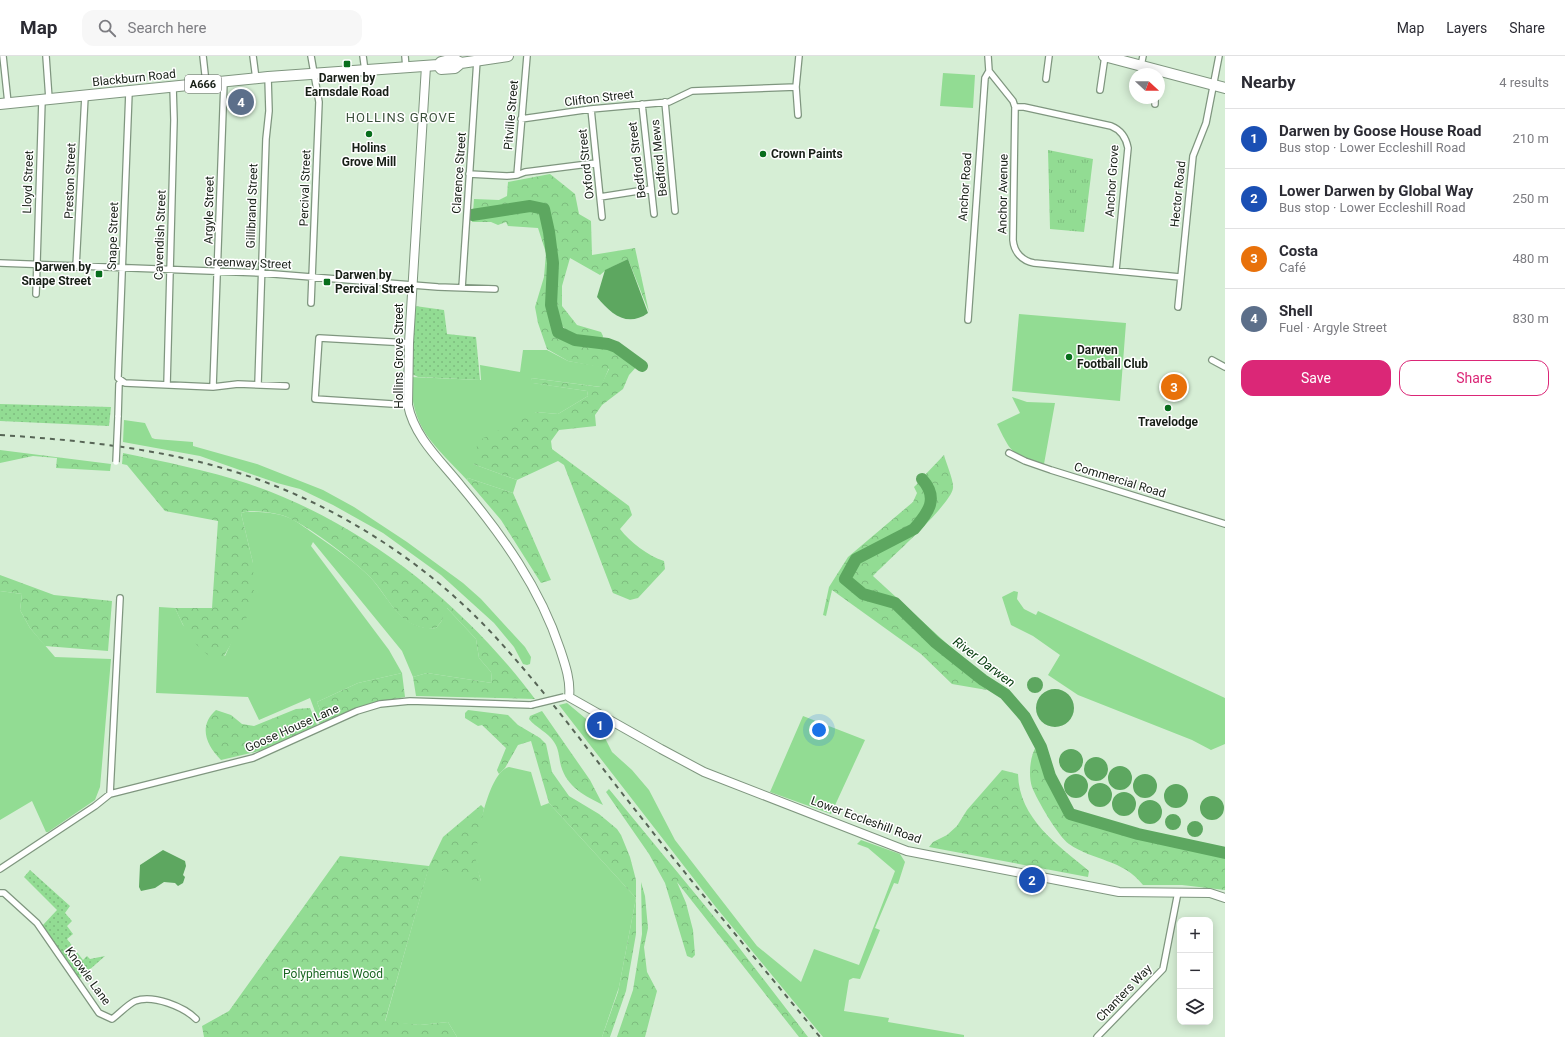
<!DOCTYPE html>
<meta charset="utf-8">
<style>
:root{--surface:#fff;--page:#f7f7f7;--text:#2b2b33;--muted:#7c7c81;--line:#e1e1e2;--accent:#db2777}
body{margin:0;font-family:Roboto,sans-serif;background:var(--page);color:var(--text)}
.controls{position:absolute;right:12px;bottom:12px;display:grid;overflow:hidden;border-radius:8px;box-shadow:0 2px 10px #0003}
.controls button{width:36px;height:36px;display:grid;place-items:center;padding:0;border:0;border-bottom:1px solid var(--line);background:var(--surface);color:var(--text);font:20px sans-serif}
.compass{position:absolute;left:1129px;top:12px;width:36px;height:36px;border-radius:50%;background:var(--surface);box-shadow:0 2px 10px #0003;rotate:111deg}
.you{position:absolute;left:819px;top:674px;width:14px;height:14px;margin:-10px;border:3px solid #fff;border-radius:50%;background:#1a73e8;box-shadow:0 0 0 6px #1a73e833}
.badge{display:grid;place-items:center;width:26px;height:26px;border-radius:50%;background:var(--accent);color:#fff;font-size:13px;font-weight:700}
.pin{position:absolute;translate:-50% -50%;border:2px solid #fff;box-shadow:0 1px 4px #0006}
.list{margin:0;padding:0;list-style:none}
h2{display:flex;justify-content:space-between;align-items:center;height:52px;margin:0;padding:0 16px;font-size:17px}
h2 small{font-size:13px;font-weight:400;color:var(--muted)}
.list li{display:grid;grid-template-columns:26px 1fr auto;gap:12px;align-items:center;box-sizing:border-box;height:60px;padding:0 16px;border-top:1px solid var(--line)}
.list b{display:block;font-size:15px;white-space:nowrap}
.list p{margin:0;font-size:13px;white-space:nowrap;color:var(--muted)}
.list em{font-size:13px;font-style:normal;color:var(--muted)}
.actions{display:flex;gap:8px;padding:12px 16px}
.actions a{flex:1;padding:9px 0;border:1px solid var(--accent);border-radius:12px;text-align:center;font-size:14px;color:var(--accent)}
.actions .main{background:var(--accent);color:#fff}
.icon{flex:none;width:22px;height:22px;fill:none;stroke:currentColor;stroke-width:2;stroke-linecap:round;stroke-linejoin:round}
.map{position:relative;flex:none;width:1225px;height:981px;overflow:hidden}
header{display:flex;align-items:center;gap:24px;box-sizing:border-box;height:56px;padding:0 20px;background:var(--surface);border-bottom:1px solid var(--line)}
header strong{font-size:19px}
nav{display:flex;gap:22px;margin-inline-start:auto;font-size:14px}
.search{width:280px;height:36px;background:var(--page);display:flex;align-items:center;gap:10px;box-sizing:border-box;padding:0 14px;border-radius:12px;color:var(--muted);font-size:15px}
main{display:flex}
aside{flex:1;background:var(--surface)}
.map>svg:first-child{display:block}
.grass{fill:#92dc93}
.forest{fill:url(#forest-crowns)}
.park{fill:url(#park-tufts)}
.garden{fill:url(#garden-dots)}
.water{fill:#5da760}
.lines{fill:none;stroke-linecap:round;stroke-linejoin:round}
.river{stroke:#5da760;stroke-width:12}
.street-casing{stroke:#7f967f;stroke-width:8}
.secondary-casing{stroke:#7f967f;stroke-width:10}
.highway-casing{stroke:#7f967f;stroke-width:12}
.street{stroke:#fff;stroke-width:5.5}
.secondary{stroke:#fff;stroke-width:8}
.highway{stroke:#fff;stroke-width:10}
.rail{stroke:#576556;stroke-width:2;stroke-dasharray:5 5;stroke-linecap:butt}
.street-bridge-casing{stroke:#7f967f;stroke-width:8;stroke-linecap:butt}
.street-bridge{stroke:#fff;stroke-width:5.5}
.poi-dot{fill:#076d1b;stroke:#fff;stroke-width:1.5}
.labels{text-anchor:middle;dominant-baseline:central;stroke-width:3;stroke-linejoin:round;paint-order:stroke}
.shield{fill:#fff;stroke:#5d625c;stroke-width:1}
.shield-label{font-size:11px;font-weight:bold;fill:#171f16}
.street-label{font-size:12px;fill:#171f16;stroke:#fff}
.poi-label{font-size:12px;font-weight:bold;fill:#171f16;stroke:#fff}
.park-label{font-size:12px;fill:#1a6622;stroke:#fff}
.neighbourhood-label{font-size:13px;letter-spacing:1px;fill:#3b503b;stroke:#fff}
.water-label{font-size:13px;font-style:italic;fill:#063d0e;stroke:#fff}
</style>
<header>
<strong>Map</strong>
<div class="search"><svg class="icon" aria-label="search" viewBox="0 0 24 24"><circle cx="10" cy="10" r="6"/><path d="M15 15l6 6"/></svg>Search here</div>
<nav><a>Map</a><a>Layers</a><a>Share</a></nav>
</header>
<main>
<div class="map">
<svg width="1225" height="981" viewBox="0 0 1225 981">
<defs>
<pattern id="forest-crowns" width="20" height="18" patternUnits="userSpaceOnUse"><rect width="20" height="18" fill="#92dc93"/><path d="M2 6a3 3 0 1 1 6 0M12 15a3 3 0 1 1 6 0" fill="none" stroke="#7dbc7e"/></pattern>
<pattern id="park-tufts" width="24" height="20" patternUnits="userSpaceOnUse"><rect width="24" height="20" fill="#92dc93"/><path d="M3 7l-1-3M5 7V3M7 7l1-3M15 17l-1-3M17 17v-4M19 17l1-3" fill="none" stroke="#7dbc7e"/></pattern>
<pattern id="garden-dots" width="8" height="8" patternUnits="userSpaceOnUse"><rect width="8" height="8" fill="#92dc93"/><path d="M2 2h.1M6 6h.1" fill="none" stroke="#7dbc7e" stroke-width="1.8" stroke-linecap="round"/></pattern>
</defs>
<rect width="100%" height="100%" fill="#d6eed5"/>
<path class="grass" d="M943,17l32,2 -2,33 -33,-2z
M1019,258l107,9 -6,78 -108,-10z
M523,294h24l21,11 41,7 -8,19 -70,-9 2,5 54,8 1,5 -30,18 -22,-2 -63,52 44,16 -4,13 -45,-15 -1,2c-33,-36 -56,-50 -56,-103l70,3 -1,-15 40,7z
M1012,341l15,5 28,1 -11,61c-32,-10 -32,-9 -47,-40l23,-11z
M124,364l21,3 7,15 3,1 38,3v4l64,18 66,26 31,17 53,35 56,41 18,16 44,48 6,10 -1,7 -3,1 -4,-1 -9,-17 -20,-24 -53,-48 -58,-42 -50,-28 -33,-16 -23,-6 -77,-27 -77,-14z
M245,456c14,0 28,0 42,5 8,3 16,9 23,14 20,14 41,28 58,44 22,22 31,56 68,53l5,-6 5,-15 30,32 3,19 12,14 1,11 -65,-10 -14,4 -11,-26 -89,-109 -2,4 78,104 13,23 -44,10 -41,19 8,21 -5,2 -10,-27 -51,22 -11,-23 -92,-4 3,-86 16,1 8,17 42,31 7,-15 21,-78 -12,-50z
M0,535l22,3 -2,16 10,18 25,29 56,2 -10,117 -1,11 -5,13 -47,32h-2l-14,-31 -32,19z
M1014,535l4,1 -1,7 7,10 12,6 2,-4 187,87v46l-14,6 -19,-10 -114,-45 -30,-20 12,-20 -27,-19 -22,-11 -9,-28z
M567,647l24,20 15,10 -2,3 8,16 20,18 17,20 26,50 82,106 44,36 13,-33 45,16 36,-94 -27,-23 -11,-4 4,-4 39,14 5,8 -7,22 -4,-1 -19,45 5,2 -20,49 -7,-1 -4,2 -5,31 45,7 -1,4 76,13v2h-141l-108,-131 -156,-201z
M803,660l62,24 -34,74 -61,-22z
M509,711l22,5 10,34 8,-3 87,95 -17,89 -17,50h-145l-9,-15 -28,3 -35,-3 44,-156 52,15c-2,-8 -7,-19 -6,-27 2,-18 14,-83 34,-87z"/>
<path class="forest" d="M550,118l25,20 4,20 12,7 1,34 43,-7 14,64 -21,-53 -22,11 -6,5 -30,-17 -8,28v20l15,19 24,7 2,4 -1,4c-11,-3 -30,-3 -38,-12 -16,-15 -7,-46 -8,-65 -1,-19 -6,-37 -11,-55l-15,-4 -57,8 1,-13 25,1 8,-4 1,-14z
M530,151l12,4 5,22 3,31 -2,40 8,30c22,14 30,8 52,14 11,3 20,10 30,17l-9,10 -6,14 -21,16 -7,10 1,11 -37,4 -8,11 1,8 77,57 3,9 -12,14c10,13 28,27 44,32l1,8 -27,29 -8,2 -17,-7 -49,-128 -6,-4 -41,19 -44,-16 2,-15 8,-11 53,-26 22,2 30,-18 -1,-5 -55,-8 -1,-5 69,9 9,-18 -41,-8 -21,-12 -9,-26 -3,-16 9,-30 2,-24 -8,-25 -30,-2 -2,-4 -8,3 -7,-3h-19l1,-5z
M0,394l111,14 -1,7 -54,-3 1,-10 -24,-2 -33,7z
M123,397c42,9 84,17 126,31 113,38 215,120 286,215l-119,-3 -3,-19 14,-4 65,10 -1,-11 -12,-14 -3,-19 -29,-31 -6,14 -5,6c-38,4 -46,-32 -68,-53 -23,-21 -51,-43 -79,-57 -10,-5 -37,-9 -48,-5l12,50 1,33 -8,23 -22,37 -9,3c-20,-10 -31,-31 -40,-51h37l6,-87 -53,-10 -38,-46 -5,-1z
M944,399c2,8 10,26 9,33 -2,17 -66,73 -80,88l96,88 -30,-23 -43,-40 -32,-10 -16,-13 10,-16 57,-32 9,-9 6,-9 3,-14 -3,-12 -7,-9z
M468,422l45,15 38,87 -10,3 -40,-63 -34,-40z
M919,426l7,12 1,9 -3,9 -13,13 -57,33 -14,20 21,18 33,10 93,84 -35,-6 -31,-30 -89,-64 -6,26 -3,-1 6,-28 19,-30 65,-55 4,-9 -3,-6z
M0,519l54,20 58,6 -4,50 -63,-5 -15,-18 -10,-18 2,-16 -22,-3z
M402,617l3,24c-29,5 -53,14 -80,26l-8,-21 41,-19z
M310,652l7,17 -53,25 -43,10c-15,-15 -23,-34 -5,-50l15,5 11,9 12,2 42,-17z
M468,654l40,5 10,10 22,13 6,6 6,28 17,24 30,18 18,15 4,6 9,22 6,23v54l-10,57 -16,46h-8l16,-45 18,-94 -87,-95 -18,-62 -13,4 -13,23 -6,6 -2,-4 9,-22 -24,-23 -4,1 -13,-8v-5z
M542,655l48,69 13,25c-18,-9 -36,-18 -42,-39 -2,-8 -2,-17 -7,-24 -6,-10 -18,-14 -25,-23l1,-3z
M1037,689l10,32 21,41 71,21 86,18v33l-43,-5h-39c-20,-26 -50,-24 -74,-41 -11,-8 -32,-44 -37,-57 -4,-12 -2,-32 5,-42z
M1002,714l16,4c1,45 40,71 71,97l-1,6 -159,-30 4,-5 14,-7 10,-9 10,-16z
M609,733l125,152 74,96h-9l-122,-155 9,21 7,27 2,25 -3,3 -5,-2 -22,-73 -16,-29 -43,-62z
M481,749l3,3 -9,48 6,26 -52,-15 -44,154 35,4 28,-3 9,15h-253l-2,-11 27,-15 111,-155 89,10 14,-29z
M641,826l4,14 3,32 -4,19 3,25 10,19 -12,46h-28l16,-47 9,-56z"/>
<path class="park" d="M1048,94l45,9 -9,73 -34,-3z"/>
<path class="garden" d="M415,250l29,4 3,24 29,3 4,43 -62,-3 -6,-3z
M0,348l111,3 -2,19 -109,-5z
M30,814l40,36 -5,7 7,8 -5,5 6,8 -6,5 16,21 4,-4 3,3 15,-3 -26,23 -37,-53 15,-16 -33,-33z"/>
<path class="water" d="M628,203l20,54c-21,15 -37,1 -51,-16l8,-27z
M1027 629a8 8 0 1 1 16 0a8 8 0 1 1-16 0Z
M1036 652a19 19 0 1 1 38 0a19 19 0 1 1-38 0Z
M1059 705a12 12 0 1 1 24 0a12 12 0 1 1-24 0Z
M1084 713a12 12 0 1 1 24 0a12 12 0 1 1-24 0Z
M1108 722a12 12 0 1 1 24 0a12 12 0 1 1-24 0Z
M1064 730a12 12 0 1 1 24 0a12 12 0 1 1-24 0Z
M1133 730a12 12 0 1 1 24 0a12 12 0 1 1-24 0Z
M1088 739a12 12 0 1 1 24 0a12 12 0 1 1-24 0Z
M1164 740a12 12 0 1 1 24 0a12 12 0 1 1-24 0Z
M1112 748a12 12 0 1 1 24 0a12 12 0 1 1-24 0Z
M1200 752a12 12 0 1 1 24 0a12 12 0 1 1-24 0Z
M1138 756a12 12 0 1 1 24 0a12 12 0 1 1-24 0Z
M1165 766a8 8 0 1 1 16 0a8 8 0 1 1-16 0Z
M1187 773a8 8 0 1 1 16 0a8 8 0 1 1-16 0Z
M163,794l22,11 1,5 -3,9 2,2 -2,6 -5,3 -3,-3 -11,-1 -9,6 -14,3 -2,-4 1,-22z"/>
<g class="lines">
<path class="river" d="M472,159l58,-9 14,3 5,23 4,31 -2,42 7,27 17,8 33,4 8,3 26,19
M922,423c17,19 7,33 -8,50l-58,30 -11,20 18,15 32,9 40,39 48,38 22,14 20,23 16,30 9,29 20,38 68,20 87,19"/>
<g class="street-casing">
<path id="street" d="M3,0l5,47
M46,0l3,43
M203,0l3,27
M253,0l3,23
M363,0l2,15
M405,0l1,12
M1141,10l2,-10
M989,15l24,30 2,6 -2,133c1,12 9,21 21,23l146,14
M1046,23l3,-23
M1100,34l5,-34
M129,36l-11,286 7,5 88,4 25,-3 48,2
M665,46l10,109
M642,48l12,110
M1155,48v-6
M1015,51h9l87,19c10,4 15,11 17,22l-12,122
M591,53l11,108
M798,59l-2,-28 3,-31
M521,63l70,-10 78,-7 23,-11 104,-4
M469,118l38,2 10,-1 8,-3 71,-9
M517,119l10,-119
M600,141l51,-8
M0,207l261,10 177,14 57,2
M76,211l9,-171
M462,232l15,-228
M36,238l6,-194
M311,247l8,-201 -8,-46
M1178,251l15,-151 13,-33 13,-67
M968,264l17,-242 4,-7 -1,-15
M1212,304l13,7
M258,328l8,-245 3,-28 -1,-34
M167,329l7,-265 -1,-34
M213,331l11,-305
M408,349l-93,-6 4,-61 90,5
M118,361l1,-33 2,-2
M1009,397l16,8 26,9 174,54
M110,738l10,-196
M0,813l95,-63 15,-12 143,-36 104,-47 23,-7 30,-3 121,4
M0,837h4l33,30 62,90 13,6c7,-5 15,-14 23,-18 18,-7 49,6 61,18
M1097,981l66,-68 15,-77"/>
</g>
<g class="secondary-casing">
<path id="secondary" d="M426,10l-17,277 -1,62c6,32 34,57 53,81 41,49 79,102 99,163 5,15 11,32 9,48l92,52 43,23 203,79 212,41 91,1 15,5"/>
</g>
<g class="highway-casing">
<path id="highway" d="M1104,0l121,32
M438,9l3,4 14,-1 6,-5
M0,48l268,-27 170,-12 3,-3 13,-3 7,4 47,-7"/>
</g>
<use href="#street" class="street"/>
<use href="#secondary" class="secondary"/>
<use href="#highway" class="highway"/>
<path class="rail" d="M0,379c93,6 185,16 273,50 86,34 165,88 227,157 51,56 96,119 144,179 57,73 117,144 176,216"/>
<g class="street-bridge-casing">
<path id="street-bridge" d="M116,406l2,-45
M531,649l33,-8"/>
</g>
<use href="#street-bridge" class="street-bridge"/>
</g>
<g class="poi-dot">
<rect x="343" y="4" width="8" height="8" rx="2"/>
<circle cx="369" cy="78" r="4"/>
<circle cx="763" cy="98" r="4"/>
<rect x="95" y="214" width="8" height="8" rx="2"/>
<rect x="323" y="222" width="8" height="8" rx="2"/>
<circle cx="1069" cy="301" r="4"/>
<circle cx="1168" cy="352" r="4"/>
</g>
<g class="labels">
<rect class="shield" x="185" y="19" width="36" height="18" rx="3"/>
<g class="shield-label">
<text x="203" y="28">A666</text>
</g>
<g class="street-label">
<text transform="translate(134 22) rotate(-6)">Blackburn Road</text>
<text transform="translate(599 42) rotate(-7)">Clifton Street</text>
<text transform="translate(511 59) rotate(-85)">Pitville Street</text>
<text transform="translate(659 102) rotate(-96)">Bedford Mews</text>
<text transform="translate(637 104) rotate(-97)">Bedford Street</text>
<text transform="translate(586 108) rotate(-96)">Oxford Street</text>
<text transform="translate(459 117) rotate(-86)">Clarence Street</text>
<text transform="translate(70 125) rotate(-88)">Preston Street</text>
<text transform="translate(1112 125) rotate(-86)">Anchor Grove</text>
<text transform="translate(28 126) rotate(-88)">Lloyd Street</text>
<text transform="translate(965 131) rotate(-86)">Anchor Road</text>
<text transform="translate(305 132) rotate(-88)">Percival Street</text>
<text transform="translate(1003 138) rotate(-89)">Anchor Avenue</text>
<text transform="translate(1178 138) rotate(-84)">Hector Road</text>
<text transform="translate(252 150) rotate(-88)">Gillibrand Street</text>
<text transform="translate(209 154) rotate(-89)">Argyle Street</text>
<text transform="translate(160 179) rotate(-88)">Cavendish Street</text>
<text transform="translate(113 180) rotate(-88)">Snape Street</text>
<text transform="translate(248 207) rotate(2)">Greenway Street</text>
<text transform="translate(399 300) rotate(-90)">Hollins Grove Street</text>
<text transform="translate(1120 424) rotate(17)">Commercial Road</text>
<text transform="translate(292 672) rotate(-24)">Goose House Lane</text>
<text transform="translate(866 764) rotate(20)">Lower Eccleshill Road</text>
<text transform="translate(88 920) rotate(54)">Knowle Lane</text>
<text transform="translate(1124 937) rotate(-46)">Chanters Way</text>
</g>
<g class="poi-label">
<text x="347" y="22">Darwen by<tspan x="347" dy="14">Earnsdale Road</tspan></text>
<text x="369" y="92">Holins<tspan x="369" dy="14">Grove Mill</tspan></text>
<text x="771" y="98" text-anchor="start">Crown Paints</text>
<text x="91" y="211" text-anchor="end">Darwen by<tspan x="91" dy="14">Snape Street</tspan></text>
<text x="335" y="219" text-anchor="start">Darwen by<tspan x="335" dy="14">Percival Street</tspan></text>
<text x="1077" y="294" text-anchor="start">Darwen<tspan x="1077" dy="14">Football Club</tspan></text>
<text x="1168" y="366">Travelodge</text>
</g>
<g class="park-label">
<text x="333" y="918">Polyphemus Wood</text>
</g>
<g class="neighbourhood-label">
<text x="401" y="61">HOLLINS GROVE</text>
</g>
<g class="water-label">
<text transform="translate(984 606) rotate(37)">River Darwen</text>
</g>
</g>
</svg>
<div class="controls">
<button>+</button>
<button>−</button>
<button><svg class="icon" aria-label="layers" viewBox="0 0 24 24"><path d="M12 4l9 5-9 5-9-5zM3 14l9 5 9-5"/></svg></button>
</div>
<svg class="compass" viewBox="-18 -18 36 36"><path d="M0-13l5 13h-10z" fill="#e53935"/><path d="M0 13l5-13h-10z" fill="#7c7c81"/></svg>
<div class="you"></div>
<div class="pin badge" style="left:600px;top:669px;background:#1a4fb4">1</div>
<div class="pin badge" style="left:1032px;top:824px;background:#1a4fb4">2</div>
<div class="pin badge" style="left:1174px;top:331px;background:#e8710a">3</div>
<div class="pin badge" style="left:241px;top:46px;background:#5c6f8a">4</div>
</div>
<aside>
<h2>Nearby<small>4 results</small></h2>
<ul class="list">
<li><span class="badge" style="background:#1a4fb4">1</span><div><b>Darwen by Goose House Road</b><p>Bus stop · Lower Eccleshill Road</p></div><em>210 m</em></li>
<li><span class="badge" style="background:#1a4fb4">2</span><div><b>Lower Darwen by Global Way</b><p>Bus stop · Lower Eccleshill Road</p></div><em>250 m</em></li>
<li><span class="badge" style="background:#e8710a">3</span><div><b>Costa</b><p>Café</p></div><em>480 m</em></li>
<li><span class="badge" style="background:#5c6f8a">4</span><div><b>Shell</b><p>Fuel · Argyle Street</p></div><em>830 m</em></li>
</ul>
<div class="actions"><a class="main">Save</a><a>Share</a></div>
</aside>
</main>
